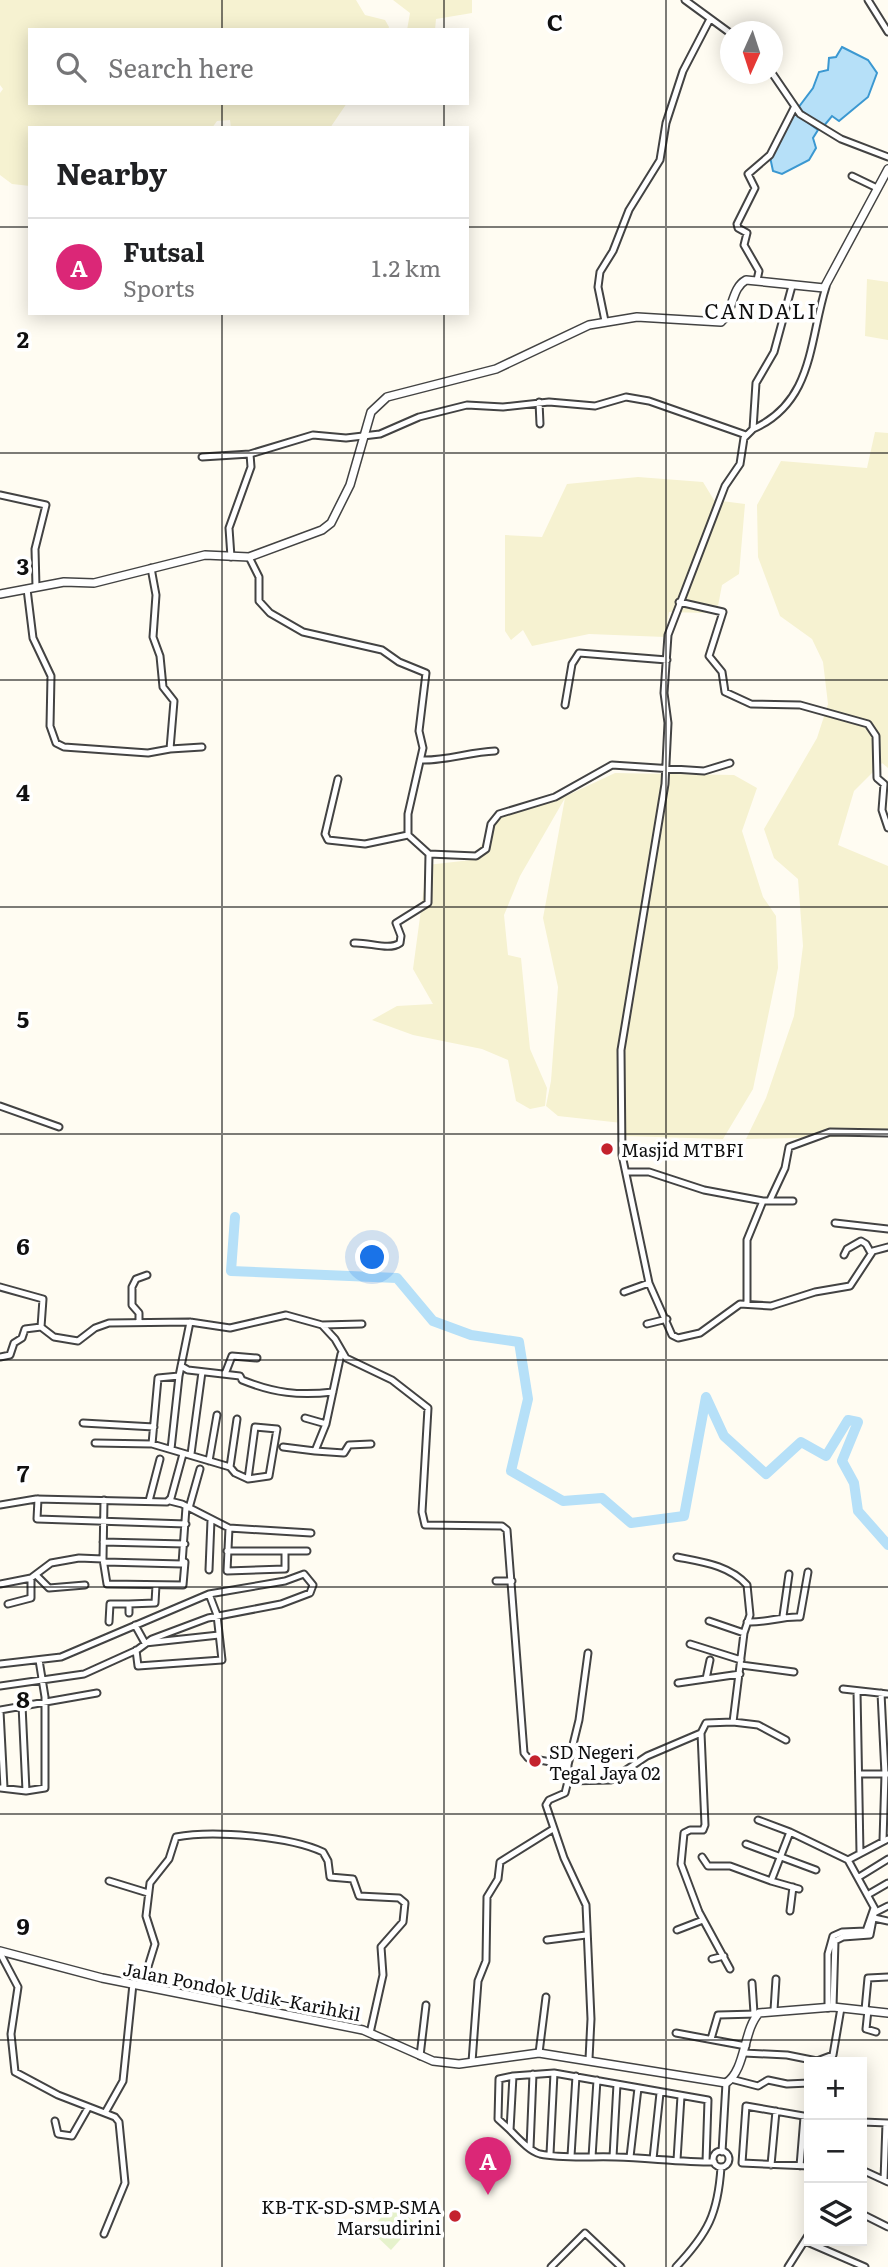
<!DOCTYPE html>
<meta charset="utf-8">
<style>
:root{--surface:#fff;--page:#f2f2f2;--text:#202124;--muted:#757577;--line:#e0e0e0;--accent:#db2777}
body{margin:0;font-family:Literata,serif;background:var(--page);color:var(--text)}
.controls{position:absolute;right:21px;bottom:21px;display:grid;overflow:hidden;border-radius:0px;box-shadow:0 4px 18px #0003}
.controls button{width:63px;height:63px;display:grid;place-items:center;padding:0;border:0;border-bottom:2px solid var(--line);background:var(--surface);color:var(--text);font:35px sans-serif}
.compass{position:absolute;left:720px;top:21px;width:63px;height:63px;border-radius:50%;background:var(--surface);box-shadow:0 4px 18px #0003;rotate:183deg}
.you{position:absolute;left:373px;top:1258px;width:24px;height:24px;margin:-18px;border:5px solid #fff;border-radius:50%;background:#1a73e8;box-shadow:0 0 0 10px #1a73e833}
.badge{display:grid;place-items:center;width:46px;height:46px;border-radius:50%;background:var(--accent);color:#fff;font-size:23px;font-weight:700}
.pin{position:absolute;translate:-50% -58px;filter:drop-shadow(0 2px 4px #0008)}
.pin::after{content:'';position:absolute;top:37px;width:24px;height:21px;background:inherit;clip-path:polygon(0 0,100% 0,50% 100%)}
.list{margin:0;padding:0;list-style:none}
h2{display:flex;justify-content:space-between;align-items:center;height:91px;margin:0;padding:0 28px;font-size:30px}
h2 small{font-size:23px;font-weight:400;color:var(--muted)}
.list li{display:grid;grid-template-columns:46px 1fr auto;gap:21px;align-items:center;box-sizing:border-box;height:98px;padding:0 28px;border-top:2px solid var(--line)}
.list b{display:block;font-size:26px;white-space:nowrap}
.list p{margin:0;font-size:23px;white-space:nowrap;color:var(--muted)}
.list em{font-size:23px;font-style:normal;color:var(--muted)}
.icon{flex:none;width:38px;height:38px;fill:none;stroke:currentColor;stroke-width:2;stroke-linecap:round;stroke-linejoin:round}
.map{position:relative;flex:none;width:888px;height:2267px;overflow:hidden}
.search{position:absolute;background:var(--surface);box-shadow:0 4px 18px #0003;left:28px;top:28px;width:441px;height:77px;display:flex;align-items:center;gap:18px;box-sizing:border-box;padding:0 24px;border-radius:0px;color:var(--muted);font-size:26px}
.panel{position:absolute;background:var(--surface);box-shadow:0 4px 18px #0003;left:28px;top:126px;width:441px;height:189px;border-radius:0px}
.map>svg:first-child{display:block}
.farmland{fill:#f6f2d1}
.pitch{fill:#e6f2cc}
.water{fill:#b6e0f8;stroke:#3b98d1;stroke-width:2}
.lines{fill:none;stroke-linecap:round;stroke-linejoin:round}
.river{stroke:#b6e0f8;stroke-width:10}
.minor-casing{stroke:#434343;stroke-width:9}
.tertiary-casing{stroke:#434343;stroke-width:10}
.minor{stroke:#fff;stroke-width:5}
.tertiary{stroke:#fff;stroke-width:7}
.grid{fill:none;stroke:#101010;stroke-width:2;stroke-opacity:0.55}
.poi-dot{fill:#c4232e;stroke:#fff;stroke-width:2.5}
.labels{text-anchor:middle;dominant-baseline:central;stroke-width:7;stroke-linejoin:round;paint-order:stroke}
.poi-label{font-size:18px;fill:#101010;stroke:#fff;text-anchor:start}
.street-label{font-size:18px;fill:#101010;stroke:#fff}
.quarter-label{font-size:21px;letter-spacing:2px;fill:#101010;stroke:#fff}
.grid-label{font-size:23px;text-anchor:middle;font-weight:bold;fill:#101010;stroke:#fff;stroke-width:7;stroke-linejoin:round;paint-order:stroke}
</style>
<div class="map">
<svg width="888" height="2267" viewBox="0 0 888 2267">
<rect width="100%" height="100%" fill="#fffcf2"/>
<path class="farmland" d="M0,0h356l9,15 20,5 4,7 -1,3h-358v73h317l-17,25h-99l-1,-8 -13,1 -5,7h-182v58l-18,-2 -12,-9v-82l3,-4 -3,-4z
M393,0h79v13l-36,6 -1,11h-28l3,-17z
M867,279l21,3v58l-23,-4z
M875,432l13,1v335l-6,-5 -28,28 -16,54 50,21v270l-142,3 20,-41 28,-82 9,-70 -5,-67 -24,-21 -10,-29 53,-91 11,-34 -5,-42 -11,-23 -32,-23 -22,-59 -1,-52 24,-44 86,7z
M638,477l65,5 11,18 31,4 -6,70 -17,11 -4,21 -5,-1 -7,8 -37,-1 -4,25 -76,-3 -57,12 -9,-16 -12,10 -6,-9v-96l37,2 25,-53z
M615,773l119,2 23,13 -15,43 21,66 13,19 2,52 -25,121 -30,50 -99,-3 -2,-13 -64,-7 -12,-10 5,-25 7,-94 -15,-69 22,-120 -45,78 -16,39 4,40 13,3 9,91 17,39 -2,18 -15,3 -14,-8 -8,-41 -26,-11 -69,-14 -41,-15 25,-14 36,-2 -20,-35 14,-104 44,-5 30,-43 65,-21z"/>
<path class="pitch" d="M394,2203l21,20 -24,27 -21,-20z"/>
<path class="water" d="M842,47l26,13 9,13 -9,24 -29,24 -7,-5 -9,11 -25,-19 15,-20 6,-16 9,-2 1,-12 7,-1z
M795,113l23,17 -5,8 3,10 -7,12 -27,14 -9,-3 -3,-14z"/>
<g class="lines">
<path class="river" d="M235,1217l-4,54 166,7 36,43 38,14 48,7 9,57 -17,72 52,30 39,-3 29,25 53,-7 22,-119 18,39 42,38 35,-32 25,14 22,-36 10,2 -16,39 12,22 4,28 30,34"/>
<g class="minor-casing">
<path id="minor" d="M685,0l45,33
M868,0l20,32
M772,73l28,41 41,25 47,18
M852,176l25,12
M757,280l2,-9 -15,-26 3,-12 -9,-5 -1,-4 18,-36 -7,-14 22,-19 24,-47
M605,321l-7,-34 2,-15 13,-21 16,-41 31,-50 6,-37 17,-52 27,-52
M539,402l1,22
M753,429c61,-27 56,-89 73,-142
M202,457l48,-3 63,-19 33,3 34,-4 39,-17 48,-12 36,2 46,-5 46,4 31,-9 23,4 97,34
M0,495l46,10 -11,44 1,38
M231,557l-2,-29 22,-61 -1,-13
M249,557l10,20v24l11,12 33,19 79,18 17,12 27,11 -7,58 4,17 -15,66v21l-43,9 -37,-4 -3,-6 13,-55
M27,589l6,49 18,38 -1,50 6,17 8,4 84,6 22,-4 4,-48 -11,-14 -3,-31 -7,-19 3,-42 -5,-27
M679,602l44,10 -14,44 13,16 3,20 26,12 49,1 68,19 8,12 1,42 7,6 -2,26 6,18
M565,705l7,-41 7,-11 88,7
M170,749l32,-2
M421,760c25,1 48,-8 74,-9
M408,835l21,19 47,2 10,-7 5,-25 8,-10 56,-17 57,-32 92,6 26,-8
M354,943c15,-1 35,8 46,0l1,-7 -5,-13 32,-20 1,-49
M0,1106l59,21
M627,1172h22l55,18 59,11
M770,1200l15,-32 4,-21 41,-15 58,1
M835,1223l53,6
M844,1255l3,-6 14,-8 5,3 5,9
M649,1283l23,52 6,3 22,-5 40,-29 31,2 44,-14 35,-6 23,-35 15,-4
M0,1287l43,12 -2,28
M624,1292l25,-9 -27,-128 -1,-105 44,-266 3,-61 -4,-30 4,-58 57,-149 15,-22 4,-26 9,-9 3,-46 18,-31 18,-66
M747,1304v-64l16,-39h30
M139,1322v-9l-7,-8v-18l4,-8 11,-4
M647,1324l20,-5
M322,1325l40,-1
M341,1354l-15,70 -11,27 29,2 5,-8 22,-1
M0,1357l10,-2 4,-12 8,-5 3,-9 16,-2 13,10 24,4 17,-13 14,-5 81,-1 40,6 56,-13 36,10 13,14 11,19 46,22 36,28 -6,104 3,13 77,1 5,4 17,223 4,5 40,7v16
M181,1366l7,4 52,6 2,4c32,13 57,16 91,12
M225,1374l7,-18 25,2
M305,1418l21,6
M83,1423l71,4
M95,1443l57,1 78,23 5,6 13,6 21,-3 8,-47 -22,-2 -7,52
M152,1444l6,-66 21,-2
M283,1447l32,4
M171,1449l8,-73 11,-54
M191,1454l11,-82
M209,1461l8,-46
M230,1467l7,-48
M38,1499l-1,20 149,5
M149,1501l11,-42
M170,1501l12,3 47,24 82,5
M0,1505l36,-6 131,3 4,-4 12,-44
M189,1508l11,-39
M229,1528l-2,43 58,-2v-18
M103,1542l82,2
M227,1551h80
M103,1559l1,-59
M105,1562l77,2 4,-57
M209,1570l2,-50
M36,1575l13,13 36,-3
M496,1581h16
M0,1584l31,-6 20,-15 28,-5 24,1 4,25 76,1 2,-23
M8,1604l23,-6v-20
M129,1613v-9l26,-1 1,-18
M783,1616l6,-42
M709,1621l35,12
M109,1622l1,-18h19
M747,1622c20,1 34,-6 53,-5l8,-45
M135,1625l10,18 74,-8
M690,1644l51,16
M136,1650l2,16 84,-6 -5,-45 -8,-21
M0,1664l61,-7 148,-63 76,-13 19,-7 9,11 -3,8 -29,11 -73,14 -56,21 -15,11 -53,24 -84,12
M741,1665l53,7
M706,1679l4,-19
M678,1683l62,-9
M843,1689l45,5
M857,1691l3,162
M881,1693l4,81 -2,67
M22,1705l4,86
M0,1710l97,-17
M0,1711l4,77
M733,1722l25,3 28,15
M701,1733l4,92 -2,5h-13l-6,3 -3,31 18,48 31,57
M568,1765l11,-45 9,-67
M860,1774h28
M0,1788l26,3 19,-3v-91l-6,-37
M758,1820l32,12
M746,1844l70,26
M702,1857l6,9h22l41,15
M848,1860l40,-21
M859,1877l29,-18
M109,1881l39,12
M799,1889l-28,-8 19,-49 58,28 27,49 -5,26 -27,2 -8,4 -2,66
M869,1894l19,-11
M790,1911l3,-24
M876,1912l12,-6
M874,1918l14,3
M677,1930l26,-10
M547,1940l39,-5
M0,1953l18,34 -7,47 4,38 43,23 57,22 4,5 6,61 -21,51
M712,1959l12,-3
M752,1983l2,30
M142,1986l13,-42 -9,-28 4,-33 19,-24 7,-22c36,-7 113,-1 147,15l5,9 2,16 23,2 6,17 40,2 6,5 -2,19 -22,25 2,28 -13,58
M828,2008v-54l5,-18 9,-4 24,-1 8,-23
M774,2010l2,-31
M865,2010l3,-32 20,-1
M868,2010l-2,19 10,3
M676,2033l70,13
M711,2039l7,-24 39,-1
M539,2053l7,-56
M744,2053l43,2 30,6 16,-6 8,-47
M420,2056l6,-51
M589,2059l2,-40 -5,-114 -22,-47 -18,-53 3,-5 16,-7 3,-12 43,-1 36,-24 54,-23 5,-10 27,-1 11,-89 6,-18 -3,-30c-18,-20 -45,-23 -70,-28
M472,2062l6,-81 8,-20 1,-64 11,-18 2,-17 53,-33
M731,2079l27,7 10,-6 19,4 22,-1
M105,2113l18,-32 10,-97
M809,2117l-63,-11 -4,57 67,3
M55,2121l3,13 14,2 16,-28
M862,2122l26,1
M510,2130l-12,-11 1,-40 14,-3
M530,2148l3,-74
M713 2159a8 8 0 1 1 16 0a8 8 0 1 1-16 0Z
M722,2152l4,-69
M550,2154l4,-81
M571,2156l5,-80
M592,2157l5,-77
M613,2157l4,-73
M630,2157l8,-69
M653,2159l7,-66
M677,2160l4,-64
M706,2162l2,-62 -154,-27 -41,3 -3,54c8,8 19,21 30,24 24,5 52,2 76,3 33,1 65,5 98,5
M771,2165l5,-54
M800,2166l4,-49
M862,2170l26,12
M884,2180l2,-57
M862,2214l26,13
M805,2241l60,26
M551,2267l34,-34 36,34
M676,2267c32,-34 42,-53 45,-100
M788,2267l21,-33"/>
</g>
<g class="tertiary-casing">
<path id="tertiary" d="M0,594l64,-12 30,1 111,-28 44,2 73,-27 9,-7 19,-38 21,-73 16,-15 109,-28 93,-44 48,-8 84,5c13,-11 10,-34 25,-42l78,8 64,-119
M0,1951l102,27 261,52 70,31 26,3 80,-11 187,30c20,-13 17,-53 33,-70l74,-6 55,6"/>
</g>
<use href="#minor" class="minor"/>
<use href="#tertiary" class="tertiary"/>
</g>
<path class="grid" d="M222,0v30M444,0v30M666,0v2267M222,103v25M444,103v25M0,227h30M467,227h421M222,313v1954M444,313v1954M0,453h888M0,680h888M0,907h888M0,1134h888M0,1360h888M0,1587h888M0,1814h888M0,2040h888"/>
<g class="poi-dot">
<circle cx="607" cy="1149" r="7"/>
<circle cx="535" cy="1761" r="7"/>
<circle cx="455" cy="2216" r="7"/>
</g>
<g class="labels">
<g class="poi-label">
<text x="621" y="1149">Masjid MTBFI</text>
<text x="549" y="1751">SD Negeri<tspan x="549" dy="21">Tegal Jaya 02</tspan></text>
<text x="441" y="2206" text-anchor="end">KB-TK-SD-SMP-SMA<tspan x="441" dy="21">Marsudirini</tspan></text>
</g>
<g class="street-label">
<text transform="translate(242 1991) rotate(11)">Jalan Pondok Udik–Karihkil</text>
</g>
<g class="quarter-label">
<text x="761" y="309">CANDALI</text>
</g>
</g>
<g class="grid-label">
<text x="555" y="31">C</text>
<text x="23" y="348">2</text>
<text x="23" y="575">3</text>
<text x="23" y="801">4</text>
<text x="23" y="1028">5</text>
<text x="23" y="1255">6</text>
<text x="23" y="1482">7</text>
<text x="23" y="1708">8</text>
<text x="23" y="1935">9</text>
</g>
</svg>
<div class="controls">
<button>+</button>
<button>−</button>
<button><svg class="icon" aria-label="layers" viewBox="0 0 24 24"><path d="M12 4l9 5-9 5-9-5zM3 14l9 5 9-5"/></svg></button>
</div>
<svg class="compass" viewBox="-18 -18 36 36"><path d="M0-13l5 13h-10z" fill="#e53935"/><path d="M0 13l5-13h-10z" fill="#757577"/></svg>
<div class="you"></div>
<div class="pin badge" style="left:488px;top:2195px">A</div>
<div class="search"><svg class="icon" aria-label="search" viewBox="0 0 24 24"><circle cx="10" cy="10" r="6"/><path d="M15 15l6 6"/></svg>Search here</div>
<section class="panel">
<h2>Nearby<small></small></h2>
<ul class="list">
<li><span class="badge">A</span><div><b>Futsal</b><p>Sports</p></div><em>1.2 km</em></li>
</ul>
</section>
</div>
